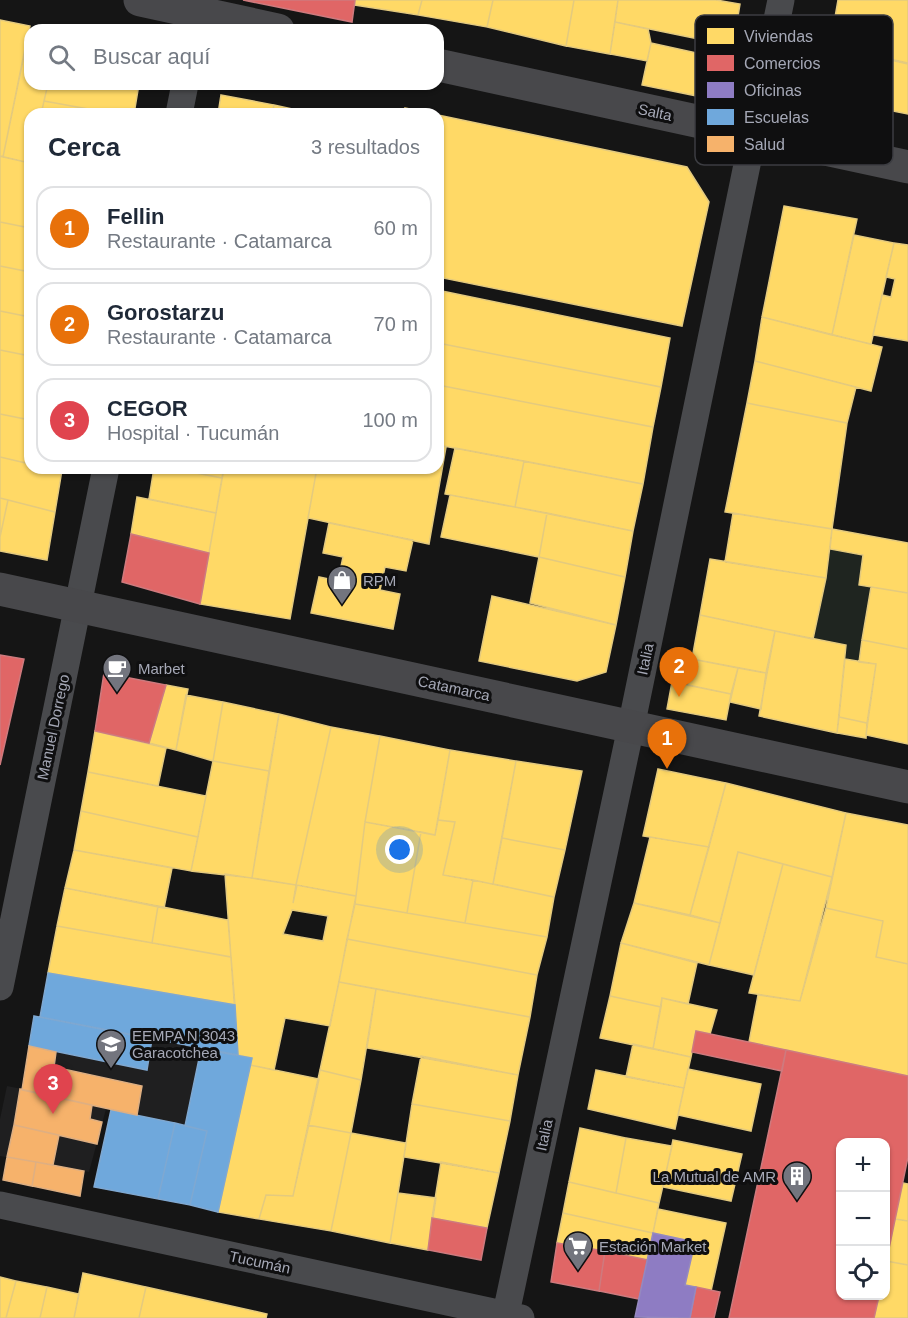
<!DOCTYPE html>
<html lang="es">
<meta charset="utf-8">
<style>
:root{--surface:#fff;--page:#f6f6f7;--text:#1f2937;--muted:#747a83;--line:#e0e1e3;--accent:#73757e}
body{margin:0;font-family:Arial,sans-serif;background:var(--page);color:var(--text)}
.controls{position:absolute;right:18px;bottom:18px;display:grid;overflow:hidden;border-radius:12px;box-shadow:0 2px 4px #0004}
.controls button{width:54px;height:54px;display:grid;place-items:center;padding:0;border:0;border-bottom:2px solid var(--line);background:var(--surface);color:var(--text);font:30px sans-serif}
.you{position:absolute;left:400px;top:850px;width:21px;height:21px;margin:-15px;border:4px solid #fff;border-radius:50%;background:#1a73e8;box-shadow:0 0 0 9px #1a73e833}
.badge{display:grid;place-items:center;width:39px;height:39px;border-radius:50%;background:var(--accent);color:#fff;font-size:20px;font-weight:700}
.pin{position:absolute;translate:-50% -50px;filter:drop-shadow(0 2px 3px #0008)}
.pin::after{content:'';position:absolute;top:32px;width:21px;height:18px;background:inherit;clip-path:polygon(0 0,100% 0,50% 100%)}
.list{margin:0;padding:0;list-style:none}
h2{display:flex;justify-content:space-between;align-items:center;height:78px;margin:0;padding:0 24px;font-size:26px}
h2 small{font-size:20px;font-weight:400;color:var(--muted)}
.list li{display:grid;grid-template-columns:39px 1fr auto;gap:18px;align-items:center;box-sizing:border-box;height:84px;margin:0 12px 12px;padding:0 12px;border:2px solid var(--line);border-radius:18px}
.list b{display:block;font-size:22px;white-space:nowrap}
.list p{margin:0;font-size:20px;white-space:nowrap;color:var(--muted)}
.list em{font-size:20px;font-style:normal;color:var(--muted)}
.icon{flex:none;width:33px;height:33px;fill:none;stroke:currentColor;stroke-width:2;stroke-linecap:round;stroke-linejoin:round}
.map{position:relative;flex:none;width:908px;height:1318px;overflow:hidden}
.search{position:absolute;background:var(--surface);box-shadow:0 2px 4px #0004;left:24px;top:24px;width:420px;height:66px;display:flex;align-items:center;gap:15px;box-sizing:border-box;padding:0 21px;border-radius:18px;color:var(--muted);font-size:22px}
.panel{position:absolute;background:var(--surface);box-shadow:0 2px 4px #0004;left:24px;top:108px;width:420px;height:366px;border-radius:18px}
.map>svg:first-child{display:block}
.built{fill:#1f1f20}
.green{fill:#1f2520}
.homes{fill:#ffd966;stroke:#e4ca7e;stroke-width:1.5;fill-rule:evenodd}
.shops{fill:#e06666;stroke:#ce7a7e;stroke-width:1.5}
.offices{fill:#8e7cc3;stroke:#9589bf;stroke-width:1.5}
.schools{fill:#6fa8dc;stroke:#7fa8d1;stroke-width:1.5}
.health{fill:#f6b26b;stroke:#deaf82;stroke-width:1.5}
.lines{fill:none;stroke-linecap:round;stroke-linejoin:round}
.street{stroke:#494a4d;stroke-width:27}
.secondary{stroke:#48484b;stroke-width:33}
.labels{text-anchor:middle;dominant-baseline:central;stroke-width:6;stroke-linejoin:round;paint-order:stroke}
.street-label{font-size:15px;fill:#a5a8b6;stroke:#0f0f10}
.poi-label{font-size:15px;fill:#a5a8b6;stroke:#0f0f10;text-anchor:start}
.key{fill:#0f0f10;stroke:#3c3d42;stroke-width:1.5}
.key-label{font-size:16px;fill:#a5a8b6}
</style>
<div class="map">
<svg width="908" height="1318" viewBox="0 0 908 1318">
<rect width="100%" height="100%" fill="#151515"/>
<path class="built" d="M34,1016l167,33 -16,77 -79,-17 -17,63 -89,-16v-37l7,-33 15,3z"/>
<path class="green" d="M830,549l33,6 -4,29 12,3 -12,75 -14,-3 1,-14 -33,-6 13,-60z"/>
<path class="homes" d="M355,0h67l-4,15 -63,-10z
M422,0h71l-6,27 -69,-12z
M493,0h81l-8,46 -79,-19z
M574,0h44l-8,54 -44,-8z
M618,0h98l24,4 -7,42 -118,-24z
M838,0h70v63l-78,-17z
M0,20l30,6 -27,131 -3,-1z
M615,22l33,7 3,14 -4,18 -37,-7z
M28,34l2,50h18l-7,30h-11v49l-27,-6z
M651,43l55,12 -9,41 -55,-11z
M830,46l78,18v50l-60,-12 -21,-24z
M48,84h91l-5,30h-18l-72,-13z
M221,95l53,10 -2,9h-54z
M44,101l72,13h-75z
M274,105l41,9h-43z
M405,108l30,6h-31z
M438,115l249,52 22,35 -27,124 -244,-49z
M0,156l30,7v65l-30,-6z
M784,206l73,13 -25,116 -70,-18z
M0,222l30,6v44l-30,-6z
M854,235l40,8 -23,101 -39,-9z
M894,243l14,2v96l-35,-6 9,-40 9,2 4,-18 -9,-2z
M0,266l30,6v45l-30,-6z
M442,291l228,47 -9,49 -223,-44v-31z
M0,311l30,6v39l-30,-6z
M762,317l120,30 -11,44 -116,-30z
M438,343l223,44 -8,40 -215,-42z
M0,350l30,6v64l-30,-6z
M755,361l101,26 -9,36 -100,-20z
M438,385l215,42 -10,57 -205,-39z
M747,403l100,20 -15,106 -107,-17z
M0,414l30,6v44l-30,-7z
M438,445l8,2 -17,97 -121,-26 9,-50h121z
M455,448l69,13 -9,46 -70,-13z
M0,457l30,7v4l32,2 -7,42 -55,-14z
M524,461l119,23 -10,47 -118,-24z
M154,468h17l51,10 -6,35 -67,-14z
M171,468h53l-2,10z
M224,468h93l-27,151 -90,-15z
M450,495l97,18 -8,44 -98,-20z
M137,497l79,16 -7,40 -78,-19z
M0,498l8,2 -8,37z
M8,500l47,12 -8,48 -47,-9v-14z
M547,513l86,18 -8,46 -86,-20z
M733,513l99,16 -6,49 -101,-16z
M329,523l84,17 -7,31 -21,-4 -5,23 20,4 -7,35 -82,-16 8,-36 19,4 5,-24 -20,-4z
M832,529l76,14v50l-49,-8 4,-30 -33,-6z
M539,557l86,20 -9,48 -86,-22z
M710,559l116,19 -13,61 -113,-24z
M871,587l37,6v56l-46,-9z
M492,596l124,29 -10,47 -29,9 -98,-20z
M700,615l75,16 -9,42 -74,-14z
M775,631l71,14 -9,88 -78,-17z
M862,640l46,9v95l-42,-9 10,-71 -17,-2z
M692,659l46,9 -7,26 -43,-9z
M845,659l31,5 -9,59 -28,-6z
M738,668l28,5 -5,36 -31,-7z
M672,682l59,12 -5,26 -59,-11z
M166,685l22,4 -12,61 -27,-7z
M186,695l37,7 -10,59 -37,-11z
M223,702l56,12 -10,57 -56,-10z
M279,714l52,13 -35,158 -44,-7z
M839,717l28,6 -1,15 -29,-5z
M331,727l49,9 -15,86 -9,74 -60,-11z
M95,731l71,17 -8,38 -70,-14z
M380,736l70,14 -15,85 -70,-13z
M450,750l66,11 -23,123 -50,-9 12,-53 -17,-2z
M213,761l56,10 -17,107 -61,-7z
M516,761l66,10 -17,79 -63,-12z
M658,769l68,14 -17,64 -66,-11z
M88,772l118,24 -8,41 -117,-26z
M726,783l120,30 -14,64 -94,-25 -18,71 -30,-8z
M81,811l117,26 -7,34 -117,-21z
M846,813l62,12v139l-32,-7 7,-36 -57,-13z
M438,820l17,2 -12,53 30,5 -8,43 -58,-10 14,-81 14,3z
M365,822l56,10 -14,81 -52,-9z
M650,837l59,10 -19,68 -56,-12z
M502,838l63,12 -11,47 -61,-13z
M74,850l98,18 -8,40 -99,-20z
M738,852l45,12 -29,111 -45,-10z
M783,864l49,13 -32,124 -51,-8z
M225,874l71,11 -3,18 4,-18 59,11 -26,130 -45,-8 -11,52 -24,-5 2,-7 -14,-3zM292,910l36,6 -5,25 -40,-7z
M473,880l81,17 -7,40 -82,-14z
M65,888l93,18 -6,37 -95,-17z
M634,903l86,20 -11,42 -88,-22z
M355,904l192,33 -10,38 -190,-36z
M158,906l70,14 3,37 -79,-14z
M826,908l57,13 -7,36 32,7v112l-159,-34 9,-47 42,6z
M57,926l174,31 4,48 -187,-32z
M347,939l190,36 -7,42 -191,-35z
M621,943l76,20 -9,41 -26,-6 -1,9 -51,-11z
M339,982l37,7 -15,91 -41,-10z
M376,989l154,28 -12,58 -151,-27z
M610,996l51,11 -8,42 -53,-11z
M662,998l55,12 -7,24 -14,-3 -5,26 -38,-8z
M633,1044l58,13 -7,31 -58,-11z
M421,1056l97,19 -8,46 -98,-17z
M250,1065l69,14 -26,117 -27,-1 -7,24 -41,-7z
M688,1069l73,15 -10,47 -73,-16z
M320,1070l41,10 -10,53 -43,-8z
M596,1070l88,18 -9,41 -87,-20z
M412,1104l98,17 -11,52 -95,-16z
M308,1125l43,8 -20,98 -72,-12 7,-24 27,1z
M580,1128l46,10 -10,55 -47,-11z
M351,1133l55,10 -16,100 -59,-12z
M626,1138l46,8 -13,57 -43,-10z
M673,1140l69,14 -11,47 -68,-14z
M441,1162l58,11 -12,55 -55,-10z
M569,1182l90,21 -6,30 -90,-20z
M903,1183l5,1v37l-13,-2z
M398,1193l38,5 -8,52 -38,-7z
M658,1209l68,14 -15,68 -26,-6 10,-43 -42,-9z
M563,1213l90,20 -5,27 -91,-17z
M895,1219l13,2v44l-22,-4z
M886,1261l22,4v53h-34l5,-22h7z
M83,1273l63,14 -7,31h-65z
M0,1277l16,4 -10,37h-6z
M16,1281l31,6 -7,31h-34z
M47,1287l32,7 -5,24h-34z
M146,1287l121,27 -1,4h-127z"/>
<path class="shops" d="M243,0h112l-3,22z
M131,534l78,19 -9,51 -78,-22z
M0,655l24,4 -24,106z
M104,673l62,12 -17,58 -54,-12z
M696,1031l90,19 -4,21 -90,-19z
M786,1050l122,26v81l-22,106v-121h-46v154h39l-5,22h-145z
M432,1218l55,10 -6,32 -53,-10z
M557,1243l48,8 -6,40 -48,-9z
M605,1251l43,9 -9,39 -40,-8z
M696,1287l24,5 -6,26h-24z"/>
<path class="offices" d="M653,1233l42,9 -10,43 11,2 -6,31 -55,-1z"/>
<path class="schools" d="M48,973l187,32 3,50 -198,-38z
M34,1016l118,23 -5,31 -118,-24z
M201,1049l51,9 -34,154 -28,-7 17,-74 -22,-5z
M111,1110l64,13 -17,76 -64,-12z
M175,1123l32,8 -17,74 -32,-6z"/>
<path class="health" d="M29,1046l27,6 -2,15 88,19 -5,29 -115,-25z
M20,1089l72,16 -2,14 12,3 -5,22 -83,-19z
M14,1125l45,10 -6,30 -46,-8z
M7,1157l29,5 -4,24 -29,-6z
M36,1162l48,9 -4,25 -48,-10z"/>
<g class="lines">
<path class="street" d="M179,114l6,-30
M0,987l106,-519
M0,1205l521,113
M505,1318l126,-591 150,-727"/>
<path class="secondary" d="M140,0l138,30
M438,65l470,102
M0,589l908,198"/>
</g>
<defs>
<g id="shop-pin" transform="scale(1.5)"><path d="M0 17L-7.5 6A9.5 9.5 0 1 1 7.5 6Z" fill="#73757e" stroke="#0f0f10"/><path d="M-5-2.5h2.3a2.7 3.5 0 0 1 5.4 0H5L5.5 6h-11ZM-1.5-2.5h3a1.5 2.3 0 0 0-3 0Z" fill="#fff"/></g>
<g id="cafe-pin" transform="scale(1.5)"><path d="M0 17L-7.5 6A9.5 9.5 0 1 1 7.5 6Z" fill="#73757e" stroke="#0f0f10"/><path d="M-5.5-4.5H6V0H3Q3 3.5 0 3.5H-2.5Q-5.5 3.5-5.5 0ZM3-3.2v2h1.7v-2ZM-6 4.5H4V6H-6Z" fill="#fff"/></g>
<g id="school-pin" transform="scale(1.5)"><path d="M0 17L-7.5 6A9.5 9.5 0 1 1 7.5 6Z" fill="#73757e" stroke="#0f0f10"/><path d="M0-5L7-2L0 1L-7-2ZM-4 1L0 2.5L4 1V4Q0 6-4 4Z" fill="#fff"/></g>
<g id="building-pin" transform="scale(1.5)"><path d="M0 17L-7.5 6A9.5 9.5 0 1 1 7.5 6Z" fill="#73757e" stroke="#0f0f10"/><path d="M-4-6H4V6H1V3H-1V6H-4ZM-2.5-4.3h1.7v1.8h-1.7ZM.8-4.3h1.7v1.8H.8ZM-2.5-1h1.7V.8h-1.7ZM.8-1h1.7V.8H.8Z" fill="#fff"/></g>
<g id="supermarket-pin" transform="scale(1.5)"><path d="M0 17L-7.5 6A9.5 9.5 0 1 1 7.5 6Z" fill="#73757e" stroke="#0f0f10"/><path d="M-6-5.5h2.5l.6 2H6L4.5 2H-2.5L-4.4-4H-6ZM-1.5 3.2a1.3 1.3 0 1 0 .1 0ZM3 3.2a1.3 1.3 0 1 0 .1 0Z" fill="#fff"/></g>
</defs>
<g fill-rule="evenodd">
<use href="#shop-pin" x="342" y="580"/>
<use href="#cafe-pin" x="117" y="668"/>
<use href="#school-pin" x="111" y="1044"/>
<use href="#building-pin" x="797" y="1176"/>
<use href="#supermarket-pin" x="578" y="1246"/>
</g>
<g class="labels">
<g class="street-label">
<text transform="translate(655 112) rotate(12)">Salta</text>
<text transform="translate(645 659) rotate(-78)">Italia</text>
<text transform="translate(454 688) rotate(12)">Catamarca</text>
<text transform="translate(53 727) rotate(-78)">Manuel Dorrego</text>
<text transform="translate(544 1135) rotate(-78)">Italia</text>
<text transform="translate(260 1262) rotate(12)">Tucumán</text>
</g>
<g class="poi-label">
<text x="363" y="580">RPM</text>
<text x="138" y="668">Marbet</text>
<text x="132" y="1035">EEMPA N 3043<tspan x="132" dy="17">Garacotchea</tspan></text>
<text x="776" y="1176" text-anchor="end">La Mutual de AMR</text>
<text x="599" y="1246">Estación Market</text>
</g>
</g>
<rect x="695" y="15" width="198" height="150" rx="9" class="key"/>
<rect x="707" y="28" width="27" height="16" fill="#ffd966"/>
<rect x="707" y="55" width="27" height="16" fill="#e06666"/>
<rect x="707" y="82" width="27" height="16" fill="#8e7cc3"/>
<rect x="707" y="109" width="27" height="16" fill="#6fa8dc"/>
<rect x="707" y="136" width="27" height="16" fill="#f6b26b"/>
<g class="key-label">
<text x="744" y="42">Viviendas</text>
<text x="744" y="69">Comercios</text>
<text x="744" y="96">Oficinas</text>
<text x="744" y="123">Escuelas</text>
<text x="744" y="150">Salud</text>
</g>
</svg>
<div class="controls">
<button>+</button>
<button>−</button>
<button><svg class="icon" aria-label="locate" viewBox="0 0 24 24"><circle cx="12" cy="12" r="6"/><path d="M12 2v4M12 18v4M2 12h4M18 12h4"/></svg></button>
</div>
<div class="you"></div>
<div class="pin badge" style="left:667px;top:769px;background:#e8710a">1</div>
<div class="pin badge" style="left:679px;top:697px;background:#e8710a">2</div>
<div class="pin badge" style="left:53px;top:1114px;background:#e0444e">3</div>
<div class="search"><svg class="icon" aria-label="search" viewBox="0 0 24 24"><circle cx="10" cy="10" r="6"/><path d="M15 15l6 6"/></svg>Buscar aquí</div>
<section class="panel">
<h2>Cerca<small>3 resultados</small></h2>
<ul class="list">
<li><span class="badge" style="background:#e8710a">1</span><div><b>Fellin</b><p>Restaurante · Catamarca</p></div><em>60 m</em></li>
<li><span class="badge" style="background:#e8710a">2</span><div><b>Gorostarzu</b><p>Restaurante · Catamarca</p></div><em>70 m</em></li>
<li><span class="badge" style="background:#e0444e">3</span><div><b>CEGOR</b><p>Hospital · Tucumán</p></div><em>100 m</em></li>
</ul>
</section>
</div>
